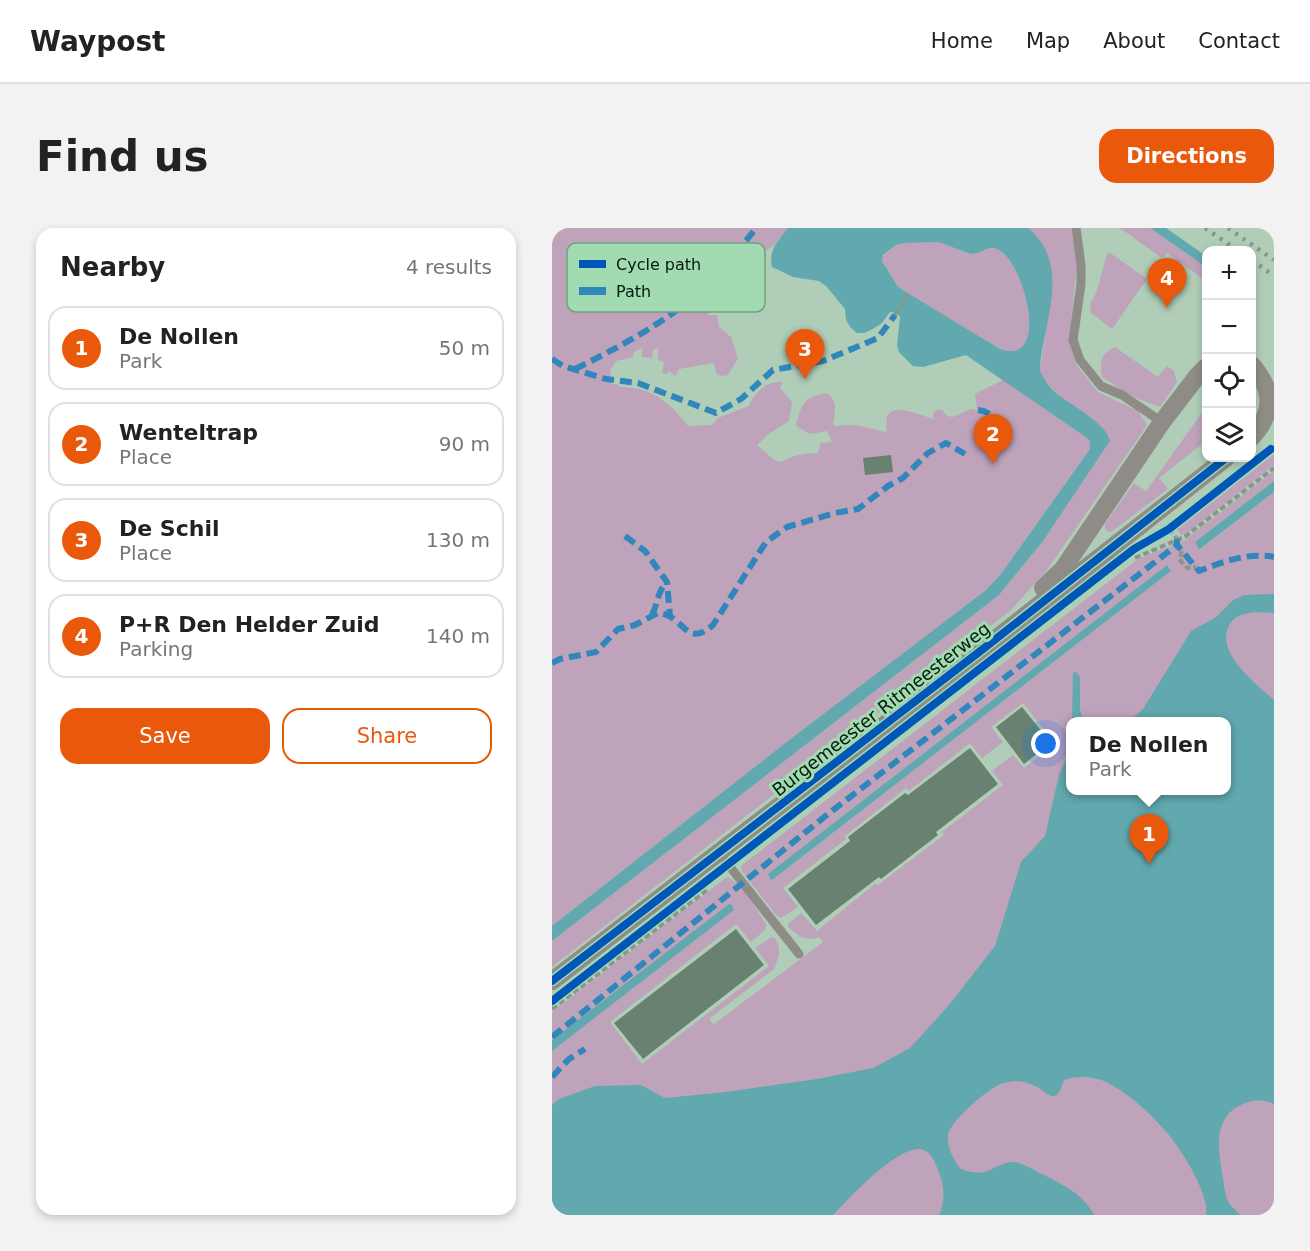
<!DOCTYPE html>
<meta charset="utf-8">
<style>
:root{--surface:#fff;--page:#f2f2f2;--text:#222;--muted:#767676;--line:#e0e0e0;--accent:#ea580c}
body{margin:0;font-family:"DejaVu Sans",sans-serif;background:var(--page);color:var(--text)}
.controls{position:absolute;right:18px;top:18px;display:grid;overflow:hidden;border-radius:12px;box-shadow:0 3px 9px #0003}
.controls button{width:54px;height:54px;display:grid;place-items:center;padding:0;border:0;border-bottom:2px solid var(--line);background:var(--surface);color:var(--text);font:30px sans-serif}
.you{position:absolute;left:494px;top:516px;width:21px;height:21px;margin:-15px;border:4px solid #fff;border-radius:50%;background:#1a73e8;box-shadow:0 0 0 9px #1a73e833}
.badge{display:grid;place-items:center;width:39px;height:39px;border-radius:50%;background:var(--accent);color:#fff;font-size:20px;font-weight:700}
.pin{position:absolute;translate:-50% -50px;filter:drop-shadow(0 2px 3px #0008)}
.pin::after{content:'';position:absolute;top:32px;width:21px;height:18px;background:inherit;clip-path:polygon(0 0,100% 0,50% 100%)}
.popup{position:absolute;left:514px;top:489px;width:165px;height:78px;box-sizing:border-box;display:grid;place-content:center;border-radius:12px;background:var(--surface);filter:drop-shadow(0 2px 4px #0005);font-size:20px;white-space:nowrap;color:var(--muted)}
.popup b{font-size:22px;color:var(--text)}
.popup::after{content:'';position:absolute;left:50%;top:100%;margin-left:-12px;border:12px solid transparent;border-top-color:var(--surface)}
.list{margin:0;padding:0;list-style:none}
h2{display:flex;justify-content:space-between;align-items:center;height:78px;margin:0;padding:0 24px;font-size:26px}
h2 small{font-size:20px;font-weight:400;color:var(--muted)}
.list li{display:grid;grid-template-columns:39px 1fr auto;gap:18px;align-items:center;box-sizing:border-box;height:84px;margin:0 12px 12px;padding:0 12px;border:2px solid var(--line);border-radius:18px}
.list b{display:block;font-size:22px;white-space:nowrap}
.list p{margin:0;font-size:20px;white-space:nowrap;color:var(--muted)}
.list em{font-size:20px;font-style:normal;color:var(--muted)}
.actions{display:flex;gap:12px;padding:18px 24px}
.actions a{flex:1;padding:14px 0;border:2px solid var(--accent);border-radius:18px;text-align:center;font-size:21px;color:var(--accent)}
.actions .main{background:var(--accent);color:#fff}
.icon{flex:none;width:33px;height:33px;fill:none;stroke:currentColor;stroke-width:2;stroke-linecap:round;stroke-linejoin:round}
.map{position:relative;flex:none;width:722px;height:987px;overflow:hidden;border-radius:18px}
header{display:flex;align-items:center;gap:36px;box-sizing:border-box;height:84px;padding:0 30px;background:var(--surface);border-bottom:2px solid var(--line)}
header strong{font-size:28px}
nav{display:flex;gap:33px;margin-inline-start:auto;font-size:21px}
.intro{display:flex;align-items:center;justify-content:space-between;box-sizing:border-box;height:144px;padding:0 36px}
h1{margin:0;font-size:42px}
.button{padding:15px 27px;border-radius:18px;background:var(--accent);color:#fff;font-size:21px;font-weight:700}
main{display:flex;gap:36px;padding:0 36px}
aside{flex:1;background:var(--surface);border-radius:18px;box-shadow:0 3px 9px #0003}
.map>svg:first-child{display:block}
.green{fill:#bea3bb;fill-rule:evenodd}
.water{fill:#62a9af;fill-rule:evenodd}
.building{fill:#688170}
.lines{fill:none;stroke-linecap:round;stroke-linejoin:round}
.path{stroke:#8a968b;stroke-width:4;stroke-dasharray:6 3;stroke-linecap:butt}
.service{stroke:#8f8c87;stroke-width:9}
.minor{stroke:#8f8c87;stroke-width:18}
.rail{stroke:#889689;stroke-width:4.5;stroke-dasharray:3 6;stroke-linecap:butt}
.quiet{stroke:#3186bb;stroke-width:6;stroke-dasharray:12 6;stroke-linecap:butt}
.cycleway-casing{stroke:#a2dab1;stroke-width:11}
.cycleway{stroke:#0057b8;stroke-width:8}
.labels{text-anchor:middle;dominant-baseline:central;stroke-width:6;stroke-linejoin:round;paint-order:stroke}
.street-label{font-size:18px;fill:#061b0d;stroke:#a2dab1}
.key{fill:#a2dab1;stroke:#73a180;stroke-width:1.5}
.key-label{font-size:16px;fill:#061b0d}
</style>
<header>
<strong>Waypost</strong>
<nav><a>Home</a><a>Map</a><a>About</a><a>Contact</a></nav>
</header>
<div class="intro"><h1>Find us</h1><a class="button">Directions</a></div>
<main>
<aside>
<h2>Nearby<small>4 results</small></h2>
<ul class="list">
<li><span class="badge">1</span><div><b>De Nollen</b><p>Park</p></div><em>50 m</em></li>
<li><span class="badge">2</span><div><b>Wenteltrap</b><p>Place</p></div><em>90 m</em></li>
<li><span class="badge">3</span><div><b>De Schil</b><p>Place</p></div><em>130 m</em></li>
<li><span class="badge">4</span><div><b>P+R Den Helder Zuid</b><p>Parking</p></div><em>140 m</em></li>
</ul>
<div class="actions"><a class="main">Save</a><a>Share</a></div>
</aside>
<div class="map">
<svg width="722" height="987" viewBox="0 0 722 987">
<rect width="100%" height="100%" fill="#afcdb7"/>
<path class="green" d="M0,0h236l-14,17 -61,42 5,11 -15,6 6,11h8l2,12 12,10 7,21 -10,17 -7,1 -5,-3 -2,-10 -35,6 -4,7 -6,-5 -2,3 -5,-1 2,-11 -6,-2v-12l-5,2 -1,8 -10,-1v-9l-8,4 -1,5 -17,4 -6,10 2,13h5l3,3c32,0 49,15 68,39l24,-1 6,-7 31,-12c5,-13 19,-26 34,-24l-3,6 12,14 -3,19 -22,14 -10,10 17,15 7,2c12,-7 23,-9 37,-9l3,-10 11,-1 -5,-11 -17,3 -14,-8c5,-22 8,-29 31,-33 10,7 9,18 6,29l2,5c15,-6 35,2 51,5 1,-4 0,-11 1,-15 6,-16 37,0 47,2l-1,-6 4,-3h5l5,6 6,1 18,-8 6,1 -2,-16 28,-14 84,58 3,4v7l-89,125 -15,16 -202,154 -232,182z
M476,0h43l6,37 -8,76 8,25 21,26 40,19 9,14 -6,9 -94,136 -36,40 -459,357v-26l447,-346 44,-54 67,-100 -7,-12 -47,-36 -13,-15 -3,-7 7,-49 -16,-92z
M568,0h30l56,39v14l-39,-28 -5,5z
M386,14c8,2 30,12 35,12 9,-1 16,-10 26,-4 26,14 52,117 1,99l-102,-62 -16,-26 1,-5 13,-11 8,-2z
M558,25l37,26 -35,50 -21,-16 -1,-8 7,-15 10,-36z
M563,119l43,30 9,-11 7,5 3,11 -17,25 -31,-12 -27,-18c-3,-14 -1,-24 13,-30z
M654,179v34l-47,37 9,11 -57,43 -6,-2v-6l29,-41 12,8z
M722,226v11l-88,69 -5,1 -4,-6z
M722,243v10l-79,61 6,7 73,-57v723h-722v-164l181,-141 -181,130v-28l175,-135c17,8 29,32 39,47v5l-15,13 -15,-18 -126,98 32,42 127,-98 -14,-18 17,-11 3,1c7,12 4,19 -1,31l-64,49 2,5 2,1 109,-82 -4,-5c-14,6 -21,-2 -31,-10v-3l13,-11 16,18 59,-48 2,2 66,-50 -2,-3 61,-47 -11,-14 21,-16 11,13 31,-24 -32,-41 -32,24 12,15 -21,16 -12,-15 -61,48 -3,-3 -61,48 1,3 -63,49 15,19 -17,11 -5,-3 -34,-44 -1,-5 397,-307 47,-19zM615,337l4,6 -399,309 -2,-1zM519,494h156v68h-156z"/>
<path class="water" d="M236,0h240l3,2c5,6 11,12 14,19 19,37 -4,83 -5,122 4,8 9,16 17,23 13,10 51,31 53,47l-67,100 -44,54 -447,346v-15l232,-182 202,-154 15,-16 89,-125v-7l-3,-4 -121,-83 -43,12 -10,-1 -14,-14 -2,-6 3,-29 -3,-4 -7,-1 -8,11 -9,6 -9,4h-7l-6,-5 -5,-8 -1,-11 -18,-22 -8,-6 -26,-4 -21,-10c-4,-17 6,-26 16,-39zM386,14c7,2 31,12 35,12 9,-1 16,-10 26,-4 26,14 52,117 1,99l-102,-62 -16,-26 1,-6 13,-10 8,-2z
M598,0h16l40,28v11z
M722,253v11l-74,57 -2,-1 -3,-6z
M615,337l4,6 -399,309 -2,-1 -2,-5z
M722,366v19c-15,-1 -35,-3 -44,11 -17,27 26,60 44,76v404c-11,-5 -20,-5 -31,0 -30,12 -25,44 -21,69 2,9 2,19 6,28 3,6 8,9 12,14h-34c4,-20 -25,-66 -38,-81 -17,-20 -40,-42 -64,-53 -12,-5 -29,-5 -40,-1 -2,5 -4,14 -9,16 -6,2 -14,-8 -20,-10 -9,-5 -21,-6 -31,-3 -13,2 -55,40 -56,52 -1,13 5,24 13,34 6,2 16,5 23,3 11,-3 18,-11 31,-10 8,1 17,7 25,11 21,11 43,20 54,42h-155c7,-15 5,-31 -1,-45 -3,-8 -7,-19 -17,-21 -24,-3 -72,49 -88,66h-281v-110l7,-6 36,-13 46,-1 24,13 61,-6 91,-13 56,-11 37,-20 39,-43 46,-59 26,-84 24,-26 14,-61 12,-27v42h156v-68l-109,-1 16,-4 9,-8 48,-78 24,-13 18,-18 11,-5z
M524,444l4,5v31l2,13h-10l1,-48z
M177,676l3,1 2,5 -182,141v-11z"/>
<path class="building" d="M339,227l2,17 -28,3 -2,-17z
M470,479l29,36 -27,21 -28,-37z
M418,520l28,36 -62,48 2,3 -57,44 -2,-2 -63,48 -28,-36 62,-48 -2,-4 57,-44 3,2z
M184,701l28,36 -121,94 -29,-36z"/>
<g class="lines">
<path class="path" d="M343,87l14,-22
M719,221l3,-2
M617,301l8,10
M630,323l-3,8 8,9 9,-1
M583,330l51,-22 88,-68
M0,781l155,-119"/>
<path class="service" d="M524,0l5,37v19l-8,56 7,20 21,26 21,9 40,27
M167,625l80,101"/>
<path class="minor" d="M700,137c22,26 22,47 0,72
M491,360l20,-19 99,-147 36,-47 8,-8
M0,753l431,-332 243,-191"/>
<path class="rail" d="M653,0l32,22
M676,0l46,32
M700,32l22,16"/>
<path class="quiet" d="M0,131l11,7 43,13 32,4 78,30 25,-14 32,-29 50,-9 55,-23 17,-23
M23,141c39,-19 91,-47 122,-75 22,-19 41,-43 59,-66
M426,182c11,1 20,9 25,18l-3,9
M73,308l20,15 22,31 3,34
M625,311v6l22,26c24,-9 49,-19 75,-14
M100,387c6,-11 5,-24 15,-33
M0,435l8,-4 36,-7 22,-23 17,-4 23,-12c26,1 27,37 55,12l53,-83 21,-15 48,-14 23,-4 30,-23 15,-8 25,-25 18,-10 19,11
M0,809l276,-223 349,-269
M0,849l17,-18 16,-10"/>
<g class="cycleway-casing">
<path id="cycleway" d="M0,753l431,-332 243,-191
M0,773l582,-452 35,-20 102,-80"/>
</g>
<use href="#cycleway" class="cycleway"/>
</g>
<g class="labels">
<g class="street-label">
<text transform="translate(329 481) rotate(-38)">Burgemeester Ritmeesterweg</text>
</g>
</g>
<rect x="15" y="15" width="198" height="69" rx="9" class="key"/>
<rect x="27" y="32" width="27" height="8" fill="#0057b8"/>
<rect x="27" y="59" width="27" height="8" fill="#3186bb"/>
<g class="key-label">
<text x="64" y="42">Cycle path</text>
<text x="64" y="69">Path</text>
</g>
</svg>
<div class="controls">
<button>+</button>
<button>−</button>
<button><svg class="icon" aria-label="locate" viewBox="0 0 24 24"><circle cx="12" cy="12" r="6"/><path d="M12 2v4M12 18v4M2 12h4M18 12h4"/></svg></button>
<button><svg class="icon" aria-label="layers" viewBox="0 0 24 24"><path d="M12 4l9 5-9 5-9-5zM3 14l9 5 9-5"/></svg></button>
</div>
<div class="you"></div>
<div class="pin badge" style="left:597px;top:636px">1</div>
<div class="popup"><b>De Nollen</b>Park</div>
<div class="pin badge" style="left:441px;top:236px">2</div>
<div class="pin badge" style="left:253px;top:151px">3</div>
<div class="pin badge" style="left:615px;top:80px">4</div>
</div>
</main>
